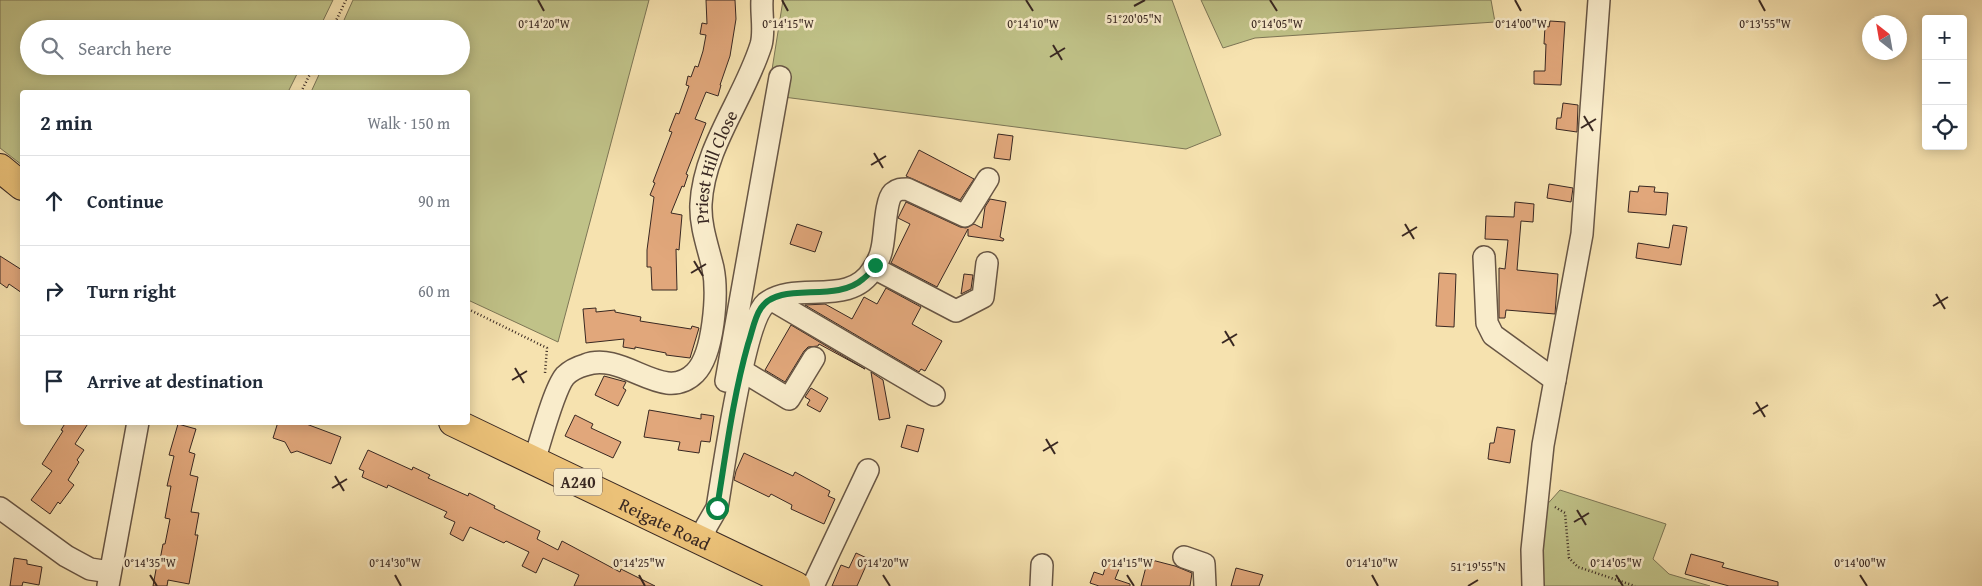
<!DOCTYPE html>
<meta charset="utf-8">
<style>
:root{--surface:#fff;--page:#f2f2f3;--text:#1f2937;--muted:#747a83;--line:#e0e1e3}
body{margin:0;font-family:"Gentium Book Plus",serif;background:var(--page);color:var(--text)}
.controls{position:absolute;right:15px;top:15px;display:grid;overflow:hidden;border-radius:5px;box-shadow:0 2px 12px #0003}
.controls button{width:45px;height:45px;display:grid;place-items:center;padding:0;border:0;border-bottom:1px solid var(--line);background:var(--surface);color:var(--text);font:25px sans-serif}
.compass{position:absolute;left:1862px;top:15px;width:45px;height:45px;border-radius:50%;background:var(--surface);box-shadow:0 2px 12px #0003;rotate:329deg}
.stop{position:absolute;width:15px;height:15px;margin:-11px;border:4px solid #0b8043;border-radius:50%;background:#fff}
.stop.end{background:#0b8043;border-color:#fff;box-shadow:0 1px 5px #0008}
.list{margin:0;padding:0;list-style:none}
h2{display:flex;justify-content:space-between;align-items:center;height:65px;margin:0;padding:0 20px;font-size:21px}
h2 small{font-size:16px;font-weight:400;color:var(--muted)}
.list li{display:grid;grid-template-columns:32px 1fr auto;gap:15px;align-items:center;box-sizing:border-box;height:90px;padding:0 20px;border-top:1px solid var(--line)}
.list b{display:block;font-size:19px;white-space:nowrap}
.list em{font-size:16px;font-style:normal;color:var(--muted)}
.icon{flex:none;width:28px;height:28px;fill:none;stroke:currentColor;stroke-width:2;stroke-linecap:round;stroke-linejoin:round}
.map{position:relative;flex:none;width:1982px;height:586px;overflow:hidden}
.search{position:absolute;background:var(--surface);box-shadow:0 2px 12px #0003;left:20px;top:20px;width:450px;height:55px;display:flex;align-items:center;gap:12px;box-sizing:border-box;padding:0 18px;border-radius:28px;color:var(--muted);font-size:19px}
.panel{position:absolute;background:var(--surface);box-shadow:0 2px 12px #0003;left:20px;top:90px;width:450px;height:335px;border-radius:5px}
.map>svg:first-child{display:block}
.green{fill:#c0c288;stroke:#7c7555}
.building{fill:#e1a77b;stroke:#392822}
.lines{fill:none;stroke-linecap:round;stroke-linejoin:round}
.minor-casing{stroke:#685645;stroke-width:24}
.highway-casing{stroke:#392822;stroke-width:30}
.path{stroke:#392822;stroke-width:2.5;stroke-dasharray:1 2.5;stroke-linecap:butt}
.minor{stroke:#f9eccb;stroke-width:21}
.highway{stroke:#ebc178;stroke-width:28}
.route{stroke:#0b8043;stroke-width:6}
.ticks{fill:none;stroke:#392822;stroke-width:2}
.labels{text-anchor:middle;dominant-baseline:central;stroke-width:5;stroke-linejoin:round;paint-order:stroke}
.shield{fill:#f9eccb;stroke:#736355;stroke-width:1}
.shield-label{font-size:16px;font-weight:bold;fill:#392822}
.street-label{font-size:18px;fill:#392822;stroke:#f9eccb}
.ticks-label{font-size:12px;text-anchor:middle;fill:#392822;stroke:#f9eccb;stroke-width:5;stroke-linejoin:round;paint-order:stroke}
</style>
<div class="map">
<svg width="1982" height="586" viewBox="0 0 1982 586">
<rect width="100%" height="100%" fill="#f6e2af"/>
<filter id="stains"><feTurbulence type="fractalNoise" baseFrequency=".004" numOctaves="4"/><feColorMatrix values="0 0 0 0 .2 0 0 0 0 .09 0 0 0 0 .02 0 0 0 .5 -.17"/></filter>
<radialGradient id="worn" r=".72"><stop offset=".6" stop-color="#630" stop-opacity="0"/><stop offset="1" stop-color="#630" stop-opacity=".3"/></radialGradient>
<path class="green" d="M0,0h333l-14,29h-290v37h272l-13,26h-266v73l-22,-17z
M353,0h296l-91,342 -90,-42v-208h-157l12,-26h138v-37h-121z
M783,0h389l49,135 -35,14 -418,-54z
M1201,0h290l4,22 -240,16 -32,10z
M1560,490l106,34 -13,35 16,15 41,12h-172l5,-77z"/>
<path class="building" d="M706,0h29l1,19 -6,37 -10,29h1l-3,11 -12,-4 -11,27 11,4 -20,51 2,1 -4,12 -2,-1 -11,27 11,2 -3,35 -3,-1 1,41h-25l-1,-23h-4v-17l7,-53 -4,-2 5,-12 -2,-1 19,-50 -3,-1 7,-18 3,1 10,-28 -3,-1 2,-9 3,1 4,-11 3,1 5,-16 3,-16 -6,-1 2,-11 5,1z
M1550,21l15,1 -4,63 -27,-1v-13h11l1,-27h-2l1,-18 4,1z
M1563,103l15,2 -1,27 -21,-3 1,-11h4z
M998,134l15,2 -3,24 -16,-2z
M919,150l55,29 -14,21 -54,-24z
M1549,184l24,4 -2,14 -24,-4z
M1639,186l16,1 -1,5 14,1 -2,22 -38,-3 2,-21 8,1z
M990,199l16,3 -6,35 4,2 -1,2 -35,-5v-7l-31,58 -46,-24 19,-39 -12,-6 8,-16 54,25 6,1 8,-4 8,4 3,-21z
M1515,202l19,2 -1,18 -12,-1 -4,49 41,4 -3,40 -49,-4 -1,8h-6v-50l6,1 3,-29 -23,-1 1,-23 28,1z
M797,224l25,8 -7,20 -25,-8z
M1673,225l14,2 -6,38 -45,-7 2,-15 31,5z
M0,256l22,14v23l-13,-9 -2,4 -7,-5z
M1439,273l17,1 -2,53 -18,-1z
M964,274l9,1 -2,14 -10,5z
M886,288l35,19 -9,17 30,17 -17,30 -4,-2 -2,3 -114,-67 20,-1 27,15 12,-22 13,7z
M596,308v4l19,-2v2l26,5 -1,4 51,8 1,-3 7,2 -9,30 -24,-3v-2l-31,-6v2l-12,-2 1,-8 -38,4 -3,-34z
M791,325l74,44 -46,-25 -1,2 -10,1 -4,4 -19,31 -20,-12z
M871,372l12,8 7,38 -11,2z
M604,376l22,6 -3,6 3,2 -8,16 -23,-11z
M811,388l17,10 -8,14 -13,-7 3,-5 -5,-3z
M649,410l52,9v-5l13,2 -4,26 -9,-1 -2,12 -21,-3 2,-8 -36,-5z
M575,415l18,9 -2,4 30,14 -8,16 -48,-22z
M66,422h23l-14,22 9,6 -7,10 2,2 -11,18 6,5 -14,19 -2,-2 -8,12 -19,-14 21,-29 -10,-7 21,-33 -2,-1z
M278,422h23l40,15 -10,27 -34,-13 -6,2 -6,-11 -12,-4z
M178,424l18,5 -7,23 6,2 -5,21 8,2 -7,35 8,1 -4,22h3l-9,49 -21,-4 -1,6h-14l4,-22 2,1 4,-21h2l5,-25 -5,-1 6,-32h-4l7,-30 -5,-1z
M907,425l17,4 -6,23 -17,-5z
M1497,427l18,3 -5,33 -22,-4 2,-16h4z
M368,450l44,20 1,-3 17,8 -2,3 40,18 1,-3 26,13 -1,2 46,23 -3,8 21,11 4,-9 58,31 1,-3 34,17h-81l5,-11 -36,-17 -7,15 -14,-7 7,-14 -23,-11 -2,2 -34,-16 -7,14 -13,-7 5,-12 -11,-5 3,-5 -59,-27 -1,3 -25,-11 2,-6 -5,-2z
M744,453l49,23 2,-4 35,19 -2,5 7,3 -11,25 -33,-15 1,-4 -21,-11 -2,3 -35,-17 2,-9z
M856,553l13,6 -12,27h-25l9,-21 8,3z
M1691,554l33,9 -2,4 56,15v4h-49l-44,-12z
M14,558l13,2v4l15,3 -3,18 -16,-3 -1,4h-12z
M1108,559l13,5 -6,15 15,5v2h-31l-9,-3 4,-11 9,3z
M1148,559l27,7 17,7 -2,13h-49z
M1236,568l27,7 -4,11h-28z"/>
<g class="lines">
<g class="minor-casing">
<g id="minor">
<path d="M1484,257l3,66 6,12 62,45"/>
<path d="M874,268l82,43 27,-14 4,-34"/>
<path d="M772,300l162,95"/>
<path d="M741,370l48,29 25,-41"/>
<path d="M726,381l54,-304"/>
<path id="s1" d="M534,461c6,-18 20,-72 31,-85 5,-5 13,-9 20,-11 39,-15 78,40 110,8 19,-19 23,-80 18,-105 -5,-21 -13,-42 -12,-64 3,-57 43,-105 60,-159 4,-14 0,-30 1,-45"/>
<path d="M0,508l66,48 24,13 20,3"/>
<path d="M703,542l3,-15 11,-19c6,-35 27,-187 49,-205 30,-23 84,5 107,-34 4,-6 8,-14 9,-21 3,-12 3,-47 11,-55 5,-4 8,-4 14,-4l58,27 23,-37"/>
<path d="M1184,557l20,7 1,22"/>
<path d="M108,586l30,-164"/>
<path d="M813,586l55,-116"/>
<path d="M1041,586l1,-21"/>
<path d="M1533,586l-1,-36 11,-105 39,-211 17,-234"/>
</g>
</g>
<g class="highway-casing">
<g id="highway">
<path d="M0,168l22,18"/>
<path id="s2" d="M453,422l343,164"/>
</g>
</g>
<path class="path" d="M332,29l14,-29
M301,92l13,-26
M468,309l79,39 -2,25
M1555,507l10,6 4,45 9,9 57,19"/>
<use href="#minor" class="minor"/>
<use href="#highway" class="highway"/>
</g>
<g class="lines">
<path class="route" d="M717,508c9,-55 16,-111 31,-164 4,-11 6,-26 13,-36 19,-28 74,-4 102,-29 5,-4 9,-8 12,-14"/>
</g>
<path class="ticks" d="M538,0l6,11M782,0l6,11M1026,0l7,11M1270,0l7,11M1515,0l6,11M1759,0l6,11M1134,6l11,-6M1053,45l9,15M1050,57l15,-9M1584,116l9,15M1581,128l15,-9M874,153l9,15M871,165l15,-9M1405,224l9,15M1402,236l15,-9M694,261l9,15M691,273l15,-9M1936,294l9,15M1933,306l15,-9M1225,331l9,15M1222,343l15,-9M515,368l9,15M512,380l15,-9M1756,402l9,15M1753,414l15,-9M1046,439l9,15M1043,451l15,-9M335,476l9,15M332,488l15,-9M1577,510l9,15M1574,522l15,-9M150,575l7,11M395,575l6,11M639,575l6,11M883,575l7,11M1127,575l7,11M1372,575l6,11M1616,575l7,11M1860,575l7,11M1468,586l10,-6"/>
<g class="labels">
<rect class="shield" x="554" y="468.5" width="48" height="27" rx="4"/>
<g class="shield-label">
<text x="578" y="482">A240</text>
</g>
<g class="street-label">
<text stroke="none"><textPath href="#s1" startOffset="444">Priest Hill Close</textPath></text>
<text stroke="none"><textPath href="#s2" startOffset="235">Reigate Road</textPath></text>
</g>
</g>
<g class="ticks-label">
<text x="1134" y="23">51°20'05"N</text>
<text x="1521" y="28">0°14'00"W</text>
<text x="1765" y="28">0°13'55"W</text>
<text x="544" y="28">0°14'20"W</text>
<text x="788" y="28">0°14'15"W</text>
<text x="1033" y="28">0°14'10"W</text>
<text x="1277" y="28">0°14'05"W</text>
<text x="150" y="567">0°14'35"W</text>
<text x="395" y="567">0°14'30"W</text>
<text x="639" y="567">0°14'25"W</text>
<text x="883" y="567">0°14'20"W</text>
<text x="1127" y="567">0°14'15"W</text>
<text x="1372" y="567">0°14'10"W</text>
<text x="1616" y="567">0°14'05"W</text>
<text x="1860" y="567">0°14'00"W</text>
<text x="1478" y="571">51°19'55"N</text>
</g>
<rect width="100%" height="100%" filter="url(#stains)"/>
<rect width="100%" height="100%" fill="url(#worn)"/>
</svg>
<div class="controls">
<button>+</button>
<button>−</button>
<button><svg class="icon" aria-label="locate" viewBox="0 0 24 24"><circle cx="12" cy="12" r="6"/><path d="M12 2v4M12 18v4M2 12h4M18 12h4"/></svg></button>
</div>
<svg class="compass" viewBox="-18 -18 36 36"><path d="M0-13l5 13h-10z" fill="#e53935"/><path d="M0 13l5-13h-10z" fill="#747a83"/></svg>
<div class="stop" style="left:717px;top:508px"></div>
<div class="stop end" style="left:875px;top:265px"></div>
<div class="search"><svg class="icon" aria-label="search" viewBox="0 0 24 24"><circle cx="10" cy="10" r="6"/><path d="M15 15l6 6"/></svg>Search here</div>
<section class="panel">
<h2>2 min<small>Walk · 150 m</small></h2>
<ul class="list">
<li><svg class="icon" aria-label="ahead" viewBox="0 0 24 24"><path d="M12 20V5M6 11l6-6 6 6"/></svg><div><b>Continue</b></div><em>90 m</em></li>
<li><svg class="icon" aria-label="right" viewBox="0 0 24 24"><path d="M7 20v-9h11M14 6l5 5-5 5"/></svg><div><b>Turn right</b></div><em>60 m</em></li>
<li><svg class="icon" aria-label="arrive" viewBox="0 0 24 24"><path d="M6 21V4h12l-3 4 3 4H6"/></svg><div><b>Arrive at destination</b></div></li>
</ul>
</section>
</div>
